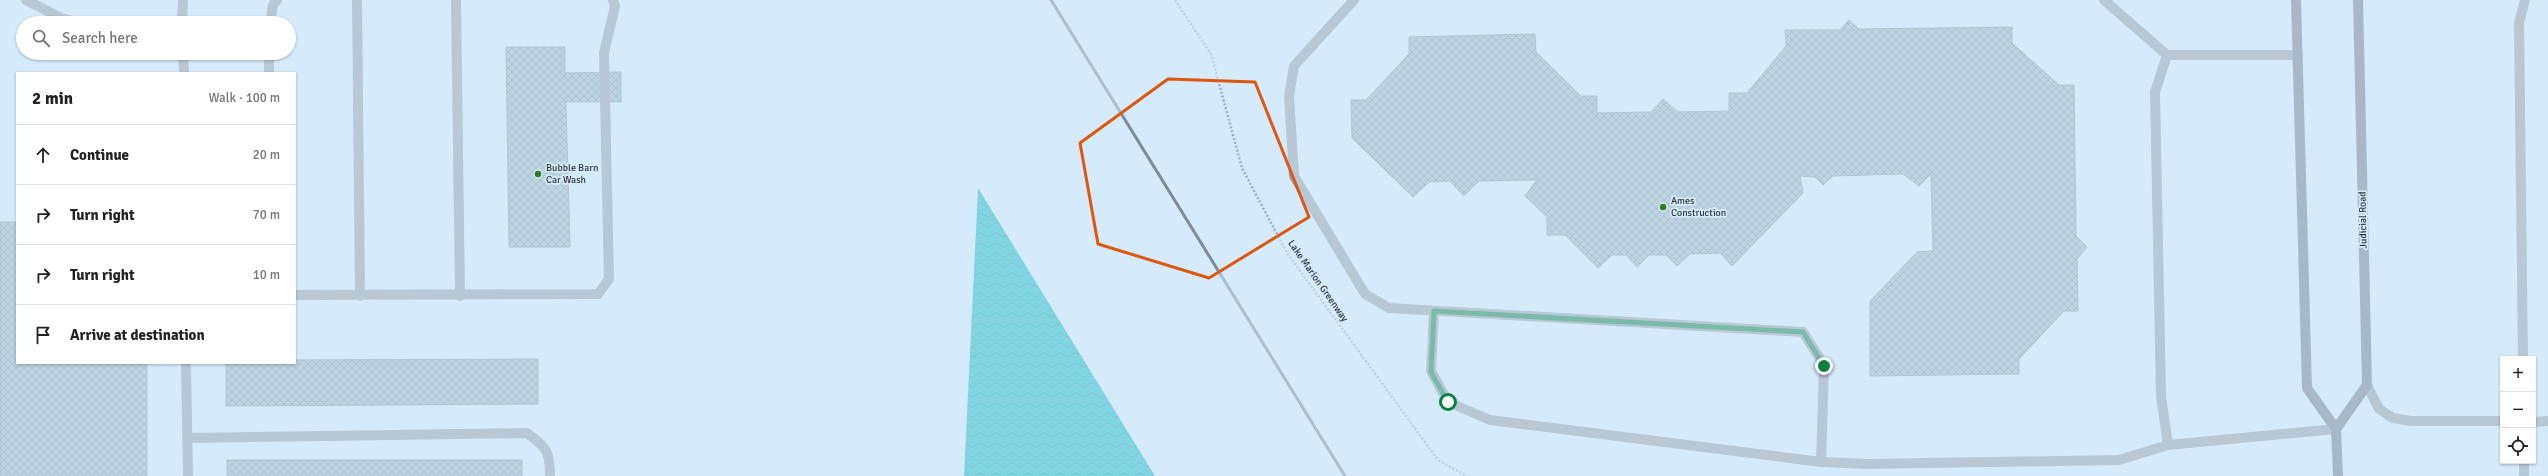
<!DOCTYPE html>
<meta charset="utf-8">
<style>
:root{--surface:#fff;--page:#f6f6f6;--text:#222;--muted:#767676;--line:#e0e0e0}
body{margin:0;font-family:Signika,sans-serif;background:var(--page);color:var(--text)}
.controls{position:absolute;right:12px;bottom:12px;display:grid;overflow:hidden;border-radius:0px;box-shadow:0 1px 3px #0004}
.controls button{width:36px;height:36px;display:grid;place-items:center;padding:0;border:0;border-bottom:1px solid var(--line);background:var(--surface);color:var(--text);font:20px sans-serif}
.stop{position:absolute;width:12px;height:12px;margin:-9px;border:3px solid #0b8043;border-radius:50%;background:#fff}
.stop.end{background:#0b8043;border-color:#fff;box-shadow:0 1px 4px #0008}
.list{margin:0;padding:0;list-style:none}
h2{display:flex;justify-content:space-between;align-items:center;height:52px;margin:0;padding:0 16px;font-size:17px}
h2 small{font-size:13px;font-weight:400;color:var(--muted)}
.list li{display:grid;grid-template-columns:26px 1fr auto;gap:12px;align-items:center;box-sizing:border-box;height:60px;padding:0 16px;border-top:1px solid var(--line)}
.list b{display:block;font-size:15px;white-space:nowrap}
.list em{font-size:13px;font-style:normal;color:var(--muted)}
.icon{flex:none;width:22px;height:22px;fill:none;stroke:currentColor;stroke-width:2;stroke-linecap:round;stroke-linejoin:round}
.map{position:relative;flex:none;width:2548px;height:476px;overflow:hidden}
.search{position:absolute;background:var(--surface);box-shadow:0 1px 3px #0004;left:16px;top:16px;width:280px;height:44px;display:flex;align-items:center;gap:10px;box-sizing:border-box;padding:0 14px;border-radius:22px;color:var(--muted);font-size:15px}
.panel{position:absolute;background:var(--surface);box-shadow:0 1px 3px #0004;left:16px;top:72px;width:280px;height:292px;border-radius:0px}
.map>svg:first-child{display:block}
.water{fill:url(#water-waves)}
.building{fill:url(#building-cross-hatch);stroke:#7f9ba4}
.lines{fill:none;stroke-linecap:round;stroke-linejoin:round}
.path{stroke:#9fb0be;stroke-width:2.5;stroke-dasharray:2 2;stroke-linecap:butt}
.lane{stroke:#989ea7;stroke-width:10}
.secondary{stroke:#737a88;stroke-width:10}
.rail{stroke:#7c8b97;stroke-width:3}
.route{stroke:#0b8043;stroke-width:5}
.marked{fill:none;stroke:#df570e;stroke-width:3;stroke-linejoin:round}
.poi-dot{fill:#327b21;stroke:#d5ebfc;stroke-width:1.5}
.labels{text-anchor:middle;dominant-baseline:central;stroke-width:3.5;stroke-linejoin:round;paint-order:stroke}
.poi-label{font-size:10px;fill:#2c353c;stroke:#d5ebfc;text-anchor:start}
.street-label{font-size:10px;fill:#2c353c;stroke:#d5ebfc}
</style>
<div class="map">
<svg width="2548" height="476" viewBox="0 0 2548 476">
<defs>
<pattern id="water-waves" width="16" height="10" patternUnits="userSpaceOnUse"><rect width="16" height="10" fill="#1bb9c2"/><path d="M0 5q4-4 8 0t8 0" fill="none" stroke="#18979f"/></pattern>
<pattern id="building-cross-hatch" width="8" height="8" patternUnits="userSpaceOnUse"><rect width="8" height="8" fill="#9eb9c3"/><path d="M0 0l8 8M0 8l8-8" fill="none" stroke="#8197a0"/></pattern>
</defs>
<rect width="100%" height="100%" fill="#d5ebfc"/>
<path class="water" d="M978,188l177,288h-191z"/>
<path class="building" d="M1849,20l10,9 153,-2v16l47,42h15l2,151 11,11 -10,12 1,52h-14l-45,48v15l-149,2v-75l47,-49 16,-1 -2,-77 -12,12 -16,-12 -70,2 -10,9 -8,-8 -15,-1 3,17 -71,73 -12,-13 -30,1 -13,12 -11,-11h-17l-12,12 -11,-12h-14l-14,13 -33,-33h-18v-18l-22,-21 12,-16 -58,1 -15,15 -14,-15 -21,1 -16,15 -61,-59 -1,-38h15l43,-46v-17l126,-3 1,18 45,44h16v17l54,-1 12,-13 15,13 51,-1v-18h18l39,-47 -1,-16h55z
M506,47h59v26l56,-1v30h-55l4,145h-61z
M0,222h17v141h130v113h-147z
M538,359v45l-312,2v-43h69v-3z
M227,460h295v16h-295z"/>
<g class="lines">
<path class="path" d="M1175,0l36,54 31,114 45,85 151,207 29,16"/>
<path class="lane" d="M26,0l35,18 19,5
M357,0l3,296
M456,0l4,296
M1354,0l-60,66 -5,30 5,80 71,118 24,14 414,24 21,33 -3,97 47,2 251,-4 49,-15 168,-16
M2104,0l63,55h131
M182,23l1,-23
M270,23l3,-18 4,-5
M183,53l1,20
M269,53v20
M2167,55l-12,37 6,304 7,49
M295,295l303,-1 11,-15 -5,-226 11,-47 -2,-6
M1434,311l-3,60 17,31 42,18 331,42
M2523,359l-4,-336 6,-23
M186,363l2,113
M2367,385l12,24 14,9 18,3h92
M2533,422l15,-1
M187,438l340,-5c20,15 23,18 23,43
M2524,461v15"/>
<path class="secondary" d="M2296,0l11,388 29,41 2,47
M2336,429l31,-44 -9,-385"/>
<path class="rail" d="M1051,0l294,476"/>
</g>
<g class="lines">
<path class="route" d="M1448,402l-17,-30 3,-61 369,21 21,34"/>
</g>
<path d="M0 0H2548V476H0ZM1168,79l87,3 54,135 -100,61 -111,-34 -18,-101z" fill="#d5ebfc" fill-opacity=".55" fill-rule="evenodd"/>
<path class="marked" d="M1168,79l87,3 54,135 -100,61 -111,-34 -18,-101z"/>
<g class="poi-dot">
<circle cx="538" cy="174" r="4"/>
<circle cx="1663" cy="207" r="4"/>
</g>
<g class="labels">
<g class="poi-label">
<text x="546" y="168">Bubble Barn<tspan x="546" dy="12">Car Wash</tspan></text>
<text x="1671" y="201">Ames<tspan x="1671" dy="12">Construction</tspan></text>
</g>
<g class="street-label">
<text transform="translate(2363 220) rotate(-91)">Judicial Road</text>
<text transform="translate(1318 281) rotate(55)">Lake Marion Greenway</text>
</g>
</g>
</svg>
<div class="controls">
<button>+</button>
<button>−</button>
<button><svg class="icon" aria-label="locate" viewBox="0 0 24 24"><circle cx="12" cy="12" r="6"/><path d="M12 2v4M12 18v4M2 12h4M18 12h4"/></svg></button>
</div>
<div class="stop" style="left:1448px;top:402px"></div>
<div class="stop end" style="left:1824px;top:366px"></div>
<div class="search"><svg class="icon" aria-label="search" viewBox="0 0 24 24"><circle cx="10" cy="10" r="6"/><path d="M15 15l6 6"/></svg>Search here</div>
<section class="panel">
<h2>2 min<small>Walk · 100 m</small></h2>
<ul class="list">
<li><svg class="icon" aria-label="ahead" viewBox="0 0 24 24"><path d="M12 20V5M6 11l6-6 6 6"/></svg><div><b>Continue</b></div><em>20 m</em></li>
<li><svg class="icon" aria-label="right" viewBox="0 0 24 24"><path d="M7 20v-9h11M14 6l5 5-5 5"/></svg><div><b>Turn right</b></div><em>70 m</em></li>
<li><svg class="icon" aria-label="right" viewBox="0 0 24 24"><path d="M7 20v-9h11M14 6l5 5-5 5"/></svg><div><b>Turn right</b></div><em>10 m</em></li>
<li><svg class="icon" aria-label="arrive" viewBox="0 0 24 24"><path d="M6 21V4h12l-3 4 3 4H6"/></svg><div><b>Arrive at destination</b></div></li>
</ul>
</section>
</div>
